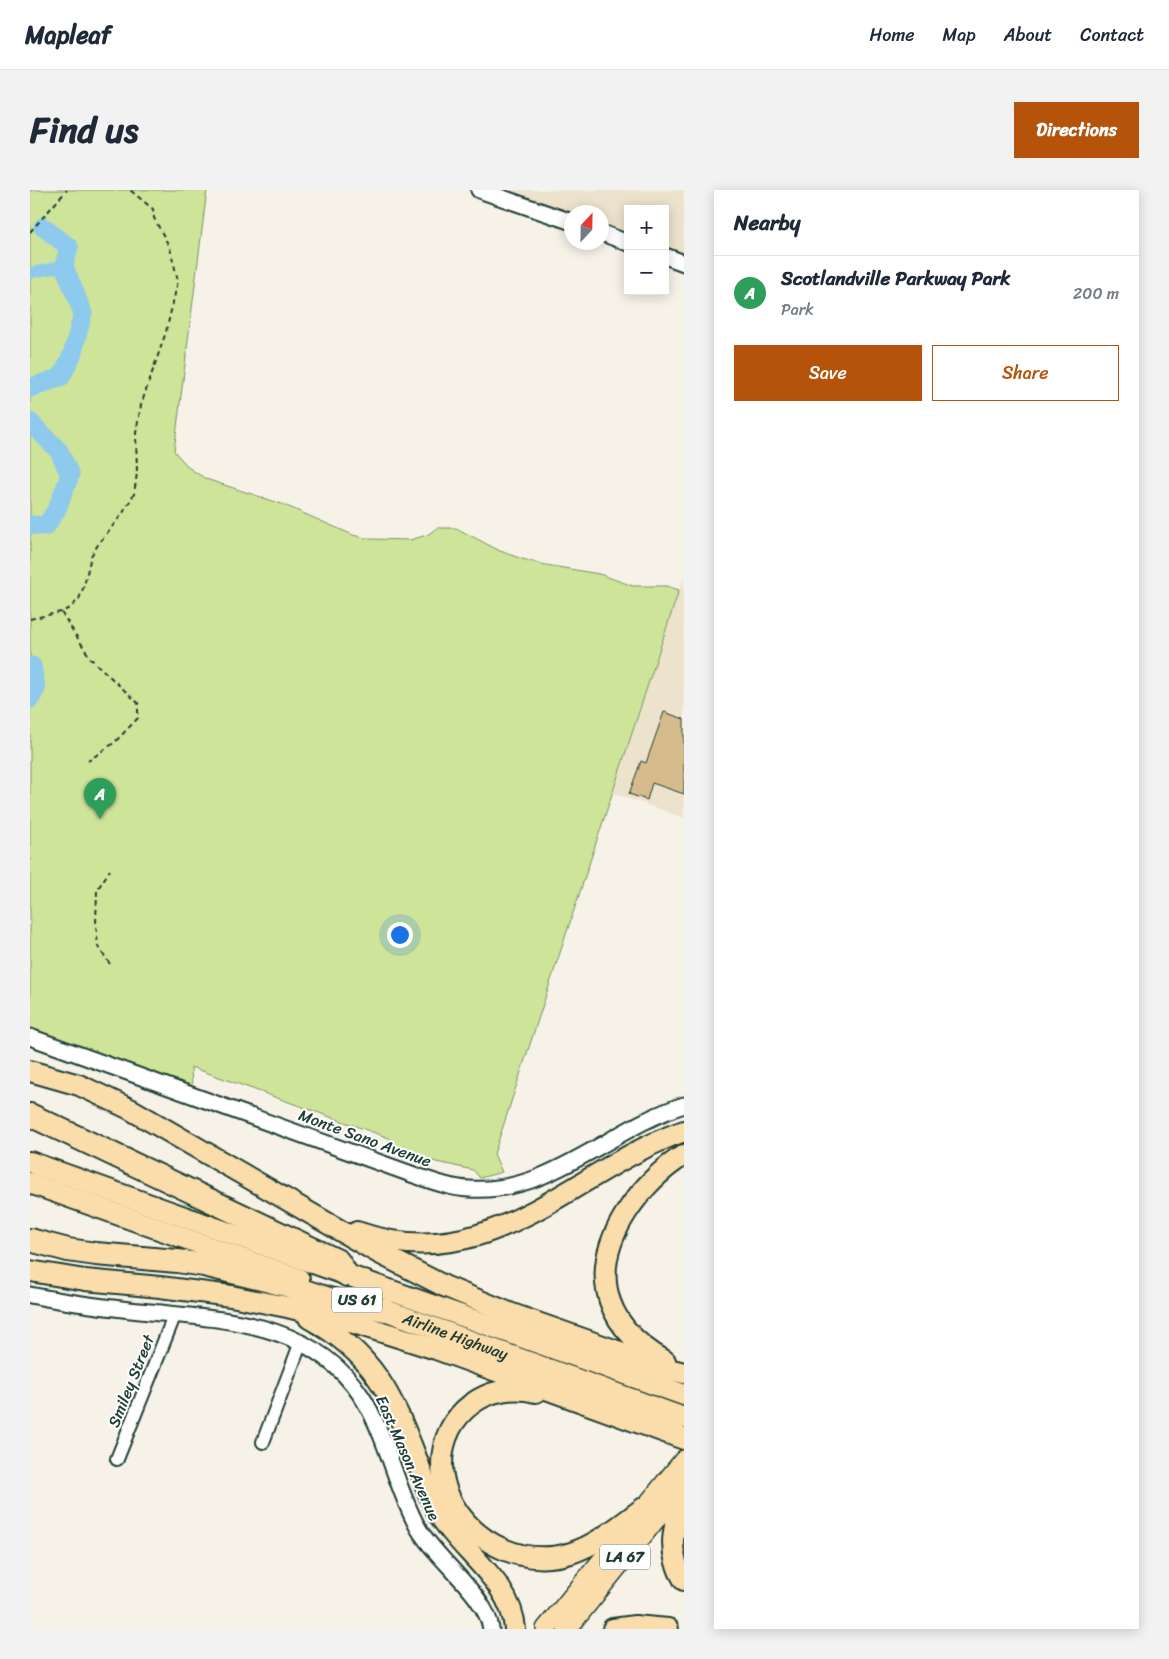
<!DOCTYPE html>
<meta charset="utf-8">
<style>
:root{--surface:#fff;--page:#f2f2f3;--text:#1f2937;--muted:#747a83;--line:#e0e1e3;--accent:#b45309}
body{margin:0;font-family:Sriracha,sans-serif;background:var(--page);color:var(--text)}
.controls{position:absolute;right:15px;top:15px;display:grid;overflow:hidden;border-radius:0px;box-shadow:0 2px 12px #0003}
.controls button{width:45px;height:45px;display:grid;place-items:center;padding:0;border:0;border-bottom:1px solid var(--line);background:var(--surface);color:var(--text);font:25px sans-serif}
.compass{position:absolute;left:534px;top:15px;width:45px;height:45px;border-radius:50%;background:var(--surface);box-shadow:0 2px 12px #0003;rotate:22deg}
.you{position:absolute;left:369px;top:744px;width:18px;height:18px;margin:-12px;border:4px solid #fff;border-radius:50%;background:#1a73e8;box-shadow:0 0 0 8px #1a73e833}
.badge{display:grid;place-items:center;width:32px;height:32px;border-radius:50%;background:var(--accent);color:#fff;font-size:16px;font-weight:700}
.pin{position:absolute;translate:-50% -41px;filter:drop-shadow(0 1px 2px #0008)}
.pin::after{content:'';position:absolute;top:26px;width:18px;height:15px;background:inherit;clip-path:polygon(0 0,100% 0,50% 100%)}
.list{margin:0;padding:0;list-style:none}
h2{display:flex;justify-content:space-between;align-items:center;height:65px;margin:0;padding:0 20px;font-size:21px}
h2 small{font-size:16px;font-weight:400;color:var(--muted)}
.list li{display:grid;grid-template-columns:32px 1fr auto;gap:15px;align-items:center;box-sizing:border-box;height:75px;padding:0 20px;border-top:1px solid var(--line)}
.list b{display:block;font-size:19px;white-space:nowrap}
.list p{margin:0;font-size:16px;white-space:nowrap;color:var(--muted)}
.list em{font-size:16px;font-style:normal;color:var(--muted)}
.actions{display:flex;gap:10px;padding:15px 20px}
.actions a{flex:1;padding:11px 0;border:1px solid var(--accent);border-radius:0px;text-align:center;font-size:18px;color:var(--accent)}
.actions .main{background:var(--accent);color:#fff}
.map{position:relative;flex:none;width:654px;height:1439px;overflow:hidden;border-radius:0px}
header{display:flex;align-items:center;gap:30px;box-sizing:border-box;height:70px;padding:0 25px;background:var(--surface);border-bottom:1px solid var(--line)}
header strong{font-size:24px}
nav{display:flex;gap:28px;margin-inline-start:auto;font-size:18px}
.intro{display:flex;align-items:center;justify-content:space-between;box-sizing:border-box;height:120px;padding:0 30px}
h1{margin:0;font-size:35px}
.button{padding:12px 22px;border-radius:0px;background:var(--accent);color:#fff;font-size:18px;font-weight:700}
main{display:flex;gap:30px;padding:0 30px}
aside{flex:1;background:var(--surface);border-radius:0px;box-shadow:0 2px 12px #0003}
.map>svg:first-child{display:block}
.built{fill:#ede2cc}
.green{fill:#cee499;stroke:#769066}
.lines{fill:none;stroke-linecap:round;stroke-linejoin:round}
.canal{stroke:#8ecaee;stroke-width:11}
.river{stroke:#8ecaee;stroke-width:19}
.building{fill:#d6bc8c;stroke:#1f3d34}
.minor-casing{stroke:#1f3d34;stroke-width:16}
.tertiary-casing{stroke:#1f3d34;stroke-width:19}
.primary-casing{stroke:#1f3d34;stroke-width:22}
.trunk-casing{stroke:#1f3d34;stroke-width:24}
.motorway-casing{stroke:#1f3d34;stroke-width:26}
.path{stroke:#1f3d34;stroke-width:2;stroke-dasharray:5 4;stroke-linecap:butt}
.minor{stroke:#fff;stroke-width:12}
.tertiary{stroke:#fff;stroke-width:15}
.primary{stroke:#faddab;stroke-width:19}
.trunk{stroke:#faddab;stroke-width:20}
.motorway{stroke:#faddab;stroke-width:22}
.labels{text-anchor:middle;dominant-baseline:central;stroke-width:4;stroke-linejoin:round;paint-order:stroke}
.shield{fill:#fff;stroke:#627771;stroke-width:1}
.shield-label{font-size:15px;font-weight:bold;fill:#1f3d34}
.street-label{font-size:16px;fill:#1f3d34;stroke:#fff}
</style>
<header>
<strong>Mapleaf</strong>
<nav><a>Home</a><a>Map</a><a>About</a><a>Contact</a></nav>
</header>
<div class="intro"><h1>Find us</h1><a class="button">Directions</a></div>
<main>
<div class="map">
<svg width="654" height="1439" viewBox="0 0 654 1439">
<rect width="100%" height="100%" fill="#f7f2e8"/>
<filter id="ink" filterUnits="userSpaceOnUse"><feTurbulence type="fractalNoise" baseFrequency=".02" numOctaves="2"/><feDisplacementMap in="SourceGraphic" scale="10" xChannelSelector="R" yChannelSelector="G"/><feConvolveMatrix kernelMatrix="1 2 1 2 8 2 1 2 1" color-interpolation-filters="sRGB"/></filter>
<g filter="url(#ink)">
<path class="built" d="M480,0h174v73l-19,-7v-47h-37v34l-26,-10v-21h-30l-1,10 -64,-23z
M654,386v242l-71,-25z"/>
<path class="green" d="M0,0h177l-33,261 15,17 17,11 76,25 71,31 17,4 40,1 17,-5 10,-7h19l44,23 22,8 24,6 53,9 34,12h34l12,4 -185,564 8,18 -22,6 -7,-8 -59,-13 -4,-5 -9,-2 -12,-12 -198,-71 1,20 -162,-58z"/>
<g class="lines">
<path class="canal" d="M0,83l34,-7"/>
<path class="river" d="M0,198l31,-11 11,-22 11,-42 -19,-47 5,-19 -26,-20
M0,232l29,29 11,24 -13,34 -11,17 -16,-1
M0,476h2l4,23 -6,10"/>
</g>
<path class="building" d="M634,522l20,7v75l-32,-11 -5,17 -18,-6 12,-33 5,2z"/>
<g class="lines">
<g class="minor-casing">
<path id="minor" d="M233,1252l38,-100
M87,1269l58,-145"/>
</g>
<g class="tertiary-casing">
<path id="tertiary" d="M449,0l93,32
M572,43l26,10
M635,66l19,7
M0,847l384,138c18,6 36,13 55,14 81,6 141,-61 215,-84
M0,1105c40,8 79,13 120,17 79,8 164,11 212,85 25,39 33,88 55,129 17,32 70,69 74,103"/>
</g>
<g class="primary-casing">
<path id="primary" d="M516,1439l138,-169
M537,1439l117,-145"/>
</g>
<g class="trunk-casing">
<g id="trunk">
<path d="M0,881l49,14 51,24 249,144 65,33 68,28 156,55 16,4"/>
<path d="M0,972l654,233"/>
<path d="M0,993l269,96"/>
<path d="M327,1042c134,47 213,-61 327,-101"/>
<path d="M0,1081l55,9 75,7 71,9 56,11 67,16 82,26 248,90"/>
<path id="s1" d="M341,1115l313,113"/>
<path d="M279,1128c64,35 83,77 108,142 7,19 12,39 23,56 23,37 72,67 75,113"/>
<path d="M635,1171c-28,-16 -52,-39 -58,-71 -10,-52 36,-110 77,-135"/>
<path d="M506,1202c-48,-12 -94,21 -94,72 0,37 28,71 61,85 21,9 45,11 68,4 28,-9 50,-29 74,-46"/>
<path d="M654,1309c-12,28 -17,53 0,81"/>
<path d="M583,1439l22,-3 33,3"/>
</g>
</g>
<g class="motorway-casing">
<path id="motorway" d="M0,925l308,146 9,14
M0,1050l38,10 28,4 81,7 27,4 82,20 43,14 56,11"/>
</g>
<path class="path" d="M0,42l37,-42
M31,422l30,47 47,44v15l-24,25 -26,18
M0,429l31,-7 9,-4 9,-9 5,-13 7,-30 8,-13 24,-30 11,-19 3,-21 -1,-40 5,-28 25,-73 12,-51 -8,-33 -16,-30 -1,-9 -23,-19
M80,774l-12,-17 -2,-23 1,-34 13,-20"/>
<use href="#minor" class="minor"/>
<use href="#tertiary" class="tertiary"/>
<use href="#primary" class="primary"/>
<use href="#trunk" class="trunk"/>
<use href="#motorway" class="motorway"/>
</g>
</g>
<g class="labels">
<g class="shield">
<rect x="302" y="1097.5" width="50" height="25" rx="4"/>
<rect x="570" y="1354.5" width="50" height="25" rx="4"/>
</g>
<g class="shield-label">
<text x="327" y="1110">US 61</text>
<text x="595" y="1367">LA 67</text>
</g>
<g class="street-label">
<text transform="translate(335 948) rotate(20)">Monte Sano Avenue</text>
<text stroke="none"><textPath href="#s1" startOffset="90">Airline Highway</textPath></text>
<text transform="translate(101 1191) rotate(-68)">Smiley Street</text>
<text transform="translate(378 1268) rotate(66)">East Mason Avenue</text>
</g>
</g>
</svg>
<div class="controls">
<button>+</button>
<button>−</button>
</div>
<svg class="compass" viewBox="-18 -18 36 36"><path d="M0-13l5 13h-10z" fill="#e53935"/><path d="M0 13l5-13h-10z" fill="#747a83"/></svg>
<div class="you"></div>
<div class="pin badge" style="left:70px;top:629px;background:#2e9e5b">A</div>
</div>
<aside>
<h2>Nearby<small></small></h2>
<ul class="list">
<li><span class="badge" style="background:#2e9e5b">A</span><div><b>Scotlandville Parkway Park</b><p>Park</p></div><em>200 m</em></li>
</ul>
<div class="actions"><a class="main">Save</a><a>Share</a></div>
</aside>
</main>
